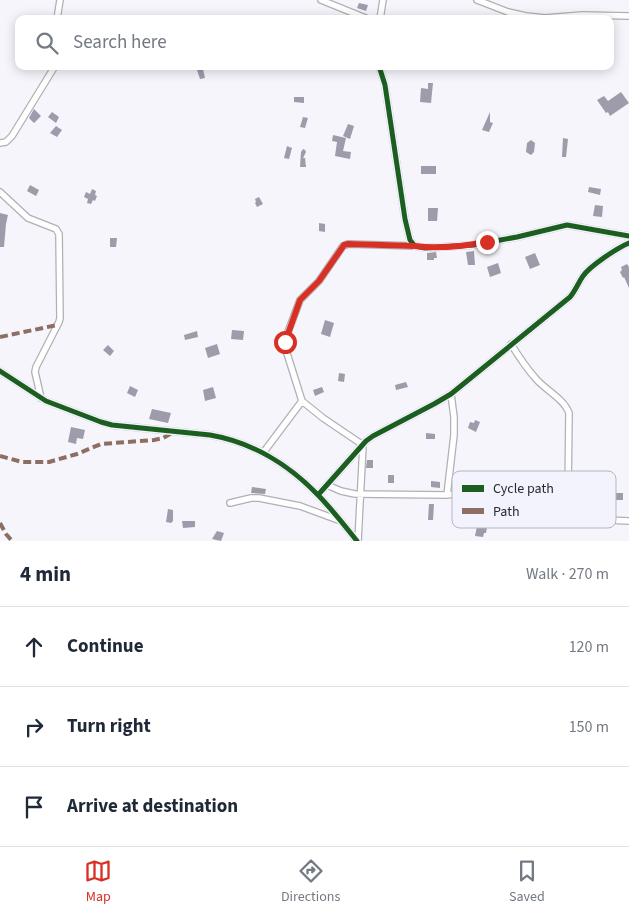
<!DOCTYPE html>
<meta charset="utf-8">
<style>
:root{--surface:#fff;--page:#f6f6f7;--text:#1f2937;--muted:#747a83;--line:#e0e1e3;--accent:#d93025}
body{margin:0;font-family:"Source Sans 3",sans-serif;background:var(--page);color:var(--text)}
.stop{position:absolute;width:15px;height:15px;margin:-11px;border:4px solid #d93025;border-radius:50%;background:#fff}
.stop.end{background:#d93025;border-color:#fff;box-shadow:0 1px 5px #0008}
.list{margin:0;padding:0;list-style:none}
h2{display:flex;justify-content:space-between;align-items:center;height:65px;margin:0;padding:0 20px;font-size:21px}
h2 small{font-size:16px;font-weight:400;color:var(--muted)}
.list li{display:grid;grid-template-columns:32px 1fr auto;gap:15px;align-items:center;box-sizing:border-box;height:80px;padding:0 20px;border-top:1px solid var(--line)}
.list b{display:block;font-size:19px;white-space:nowrap}
.list em{font-size:16px;font-style:normal;color:var(--muted)}
.icon{flex:none;width:28px;height:28px;fill:none;stroke:currentColor;stroke-width:2;stroke-linecap:round;stroke-linejoin:round}
.map{position:relative;flex:none;width:629px;height:541px;overflow:hidden}
.search{position:absolute;background:var(--surface);box-shadow:0 2px 12px #0003;left:15px;right:15px;top:15px;height:55px;display:flex;align-items:center;gap:12px;box-sizing:border-box;padding:0 18px;border-radius:10px;color:var(--muted);font-size:19px}
.sheet{height:305px;background:var(--surface)}
nav{display:flex;justify-content:space-around;align-items:center;box-sizing:border-box;height:70px;border-top:1px solid var(--line);background:var(--surface);font-size:14px;color:var(--muted)}
nav a{display:grid;justify-items:center;gap:2px}
nav .on{color:var(--accent)}
.map>svg:first-child{display:block}
.building{fill:#9e9bab}
.lines{fill:none;stroke-linecap:round;stroke-linejoin:round}
.minor-casing{stroke:#b0b0b5;stroke-width:8}
.minor{stroke:#fefefe;stroke-width:5.5}
.quiet{stroke:#8d6e63;stroke-width:4;stroke-dasharray:8 4;stroke-linecap:butt}
.cycleway-casing{stroke:#f3f3fd;stroke-width:8}
.cycleway{stroke:#1b5e20;stroke-width:5}
.route{stroke:#d93025;stroke-width:6}
.key{fill:#f3f3fd;stroke:#b6b6bf;stroke-width:1}
.key-label{font-size:14px;fill:#29292f}
</style>
<div class="map">
<svg width="629" height="541" viewBox="0 0 629 541">
<rect width="100%" height="100%" fill="#f5f5fb"/>
<path class="building" d="M359,3l9,2 -2,6 -9,-3z
M203,69l2,9 -5,1 -3,-9z
M428,83h5l-2,20 -11,-1 1,-14 7,1z
M621,92l8,11 -19,13 -2,-4 -2,1 -9,-13 7,-4 4,5z
M294,97h10v6l-10,-1z
M34,109l7,7 -7,7 -5,-5z
M52,112l7,5 -3,6 -8,-6z
M490,112v10l3,1 -4,9 -7,-2z
M303,117l5,1 -3,10 -5,-1z
M348,124l6,2 -4,13 -7,-3z
M56,126l6,4 -5,7 -7,-4z
M333,135l13,3 -3,13 8,1 -1,7 -15,-3 2,-14 -5,-1z
M563,138l5,1 -2,18h-4z
M531,140l4,3 -1,9 -3,3 -5,-3 1,-9z
M287,146l5,2 -3,11 -5,-1z
M303,149l2,1 1,2 -3,6h2l1,9h-6l1,-15z
M421,166h15v8h-15z
M30,185l9,5 -3,6 -9,-5z
M589,187l12,2 -1,6 -12,-3z
M92,189l4,2 -1,4 2,1 -2,5 -2,-1 -2,4 -4,-1 1,-4 -4,-2 2,-5 4,2z
M259,197l4,7 -6,3 -2,-4 1,-1 -1,-3z
M595,205l8,1 -1,11 -9,-1z
M428,208h10l-1,13h-9z
M0,213l8,2 -2,9 -2,23h-4z
M319,223l6,1v8l-6,-1z
M110,238h7l-1,9h-6z
M474,251l1,14h-7l-2,-13z
M436,252l1,6h-3v2h-7v-7z
M535,253l5,12 -10,4 -5,-12z
M498,263l3,10 -11,4 -3,-10z
M627,264l2,3v21l-5,-11 -1,1 -3,-6 2,-2 -1,-3z
M325,320l9,3 -4,14 -9,-3z
M232,330l12,1 -1,9 -12,-1z
M197,331l1,6 -13,3 -1,-5z
M217,344l3,10 -12,4 -3,-10z
M108,345l6,6 -4,5 -7,-6z
M339,373l6,1 -1,8 -6,-1z
M406,382l2,5 -12,3 -1,-5z
M130,386l8,4 -3,7 -8,-4z
M213,387l3,11 -11,3 -2,-11z
M322,387l2,5 -9,4 -2,-6z
M152,409l19,4 -3,10 -19,-4z
M475,420l5,2 -4,10 -8,-4 2,-6 4,1z
M71,427l14,3 -2,9 -6,-1 -1,6 -8,-2z
M426,433l9,1v5h-9z
M367,460h6v8h-7z
M388,475h6v8h-6z
M431,481l9,1v6l-9,-1z
M252,487l14,2 -1,5 -14,-1z
M614,493h9v7h-9z
M429,504h5l-1,16h-5z
M168,509l5,1v11l-2,2 -5,-1z
M182,521h13v6l-12,1z
M477,526l10,1 -1,6h-2l-1,4 -8,-1z
M217,531l7,2 -3,8 -9,-2z"/>
<g class="lines">
<g class="minor-casing">
<path id="minor" d="M321,0l47,19
M477,0l31,12 18,4 19,2 37,-3 47,1
M57,19l3,-19
M380,19l3,-19
M379,66l6,19 20,134 5,21 5,6 10,2 48,-3 44,-8 50,-12 62,11
M0,143l6,-1 6,-6 43,-70
M0,192l28,26 28,11 3,5 1,84 -1,4 -23,45 -1,5 6,26
M511,344c8,13 16,25 26,36 9,10 27,19 32,33l-1,82
M0,371l46,30 55,21 11,3 98,10c41,7 78,29 107,59 14,14 27,31 40,47
M363,445l-40,-27 -21,-17 -17,-54v-7l15,-40 19,-19 24,-35 5,-2 67,2
M263,453l39,-52
M327,485l14,6 14,3 92,1 58,-8h39l10,2 14,6 23,21 15,4 23,1
M318,495l48,-54 7,-5 61,-32 17,-10 119,-97c6,-7 8,-14 13,-21 7,-10 34,-28 46,-33
M447,495l7,-60v-18l-3,-23
M230,503l21,-5h8l41,8 38,14
M358,541l5,-96"/>
</g>
<use href="#minor" class="minor"/>
<path class="quiet" d="M0,337l57,-12
M0,456l22,6h27l28,-8 24,-10 53,-4 9,-2 11,-6
M0,523l6,11 6,7"/>
<g class="cycleway-casing">
<path id="cycleway" d="M379,66l6,19 20,134 5,21 5,6 10,2 48,-3 44,-8 50,-12 62,11
M0,371l46,30 55,21 11,3 98,10c41,7 78,29 107,59 14,14 27,31 40,47
M318,495l48,-54 7,-5 61,-32 17,-10 119,-97c6,-7 8,-14 13,-21 7,-10 34,-28 46,-33"/>
</g>
<use href="#cycleway" class="cycleway"/>
</g>
<g class="lines">
<path class="route" d="M285,342l15,-42 19,-19 25,-36 4,-1 67,2c23,3 50,0 72,-4"/>
</g>
<rect x="452" y="471" width="164" height="57" rx="8" class="key"/>
<rect x="462" y="485" width="22" height="7" fill="#1b5e20"/>
<rect x="462" y="508" width="22" height="6" fill="#8d6e63"/>
<g class="key-label">
<text x="493" y="493">Cycle path</text>
<text x="493" y="516">Path</text>
</g>
</svg>
<div class="stop" style="left:285px;top:342px"></div>
<div class="stop end" style="left:487px;top:242px"></div>
<div class="search"><svg class="icon" aria-label="search" viewBox="0 0 24 24"><circle cx="10" cy="10" r="6"/><path d="M15 15l6 6"/></svg>Search here</div>
</div>
<section class="sheet">
<h2>4 min<small>Walk · 270 m</small></h2>
<ul class="list">
<li><svg class="icon" aria-label="ahead" viewBox="0 0 24 24"><path d="M12 20V5M6 11l6-6 6 6"/></svg><div><b>Continue</b></div><em>120 m</em></li>
<li><svg class="icon" aria-label="right" viewBox="0 0 24 24"><path d="M7 20v-9h11M14 6l5 5-5 5"/></svg><div><b>Turn right</b></div><em>150 m</em></li>
<li><svg class="icon" aria-label="arrive" viewBox="0 0 24 24"><path d="M6 21V4h12l-3 4 3 4H6"/></svg><div><b>Arrive at destination</b></div></li>
</ul>
</section>
<nav>
<a class="on"><svg class="icon" aria-label="map" viewBox="0 0 24 24"><path d="M3 6l6-2 6 2 6-2v14l-6 2-6-2-6 2zM9 4v14M15 6v14"/></svg>Map</a>
<a><svg class="icon" aria-label="directions" viewBox="0 0 24 24"><path d="M12 3l9 9-9 9-9-9zM9 14v-3h6M13 9l2 2-2 2"/></svg>Directions</a>
<a><svg class="icon" aria-label="saved" viewBox="0 0 24 24"><path d="M7 4h10v16l-5-4-5 4z"/></svg>Saved</a>
</nav>
